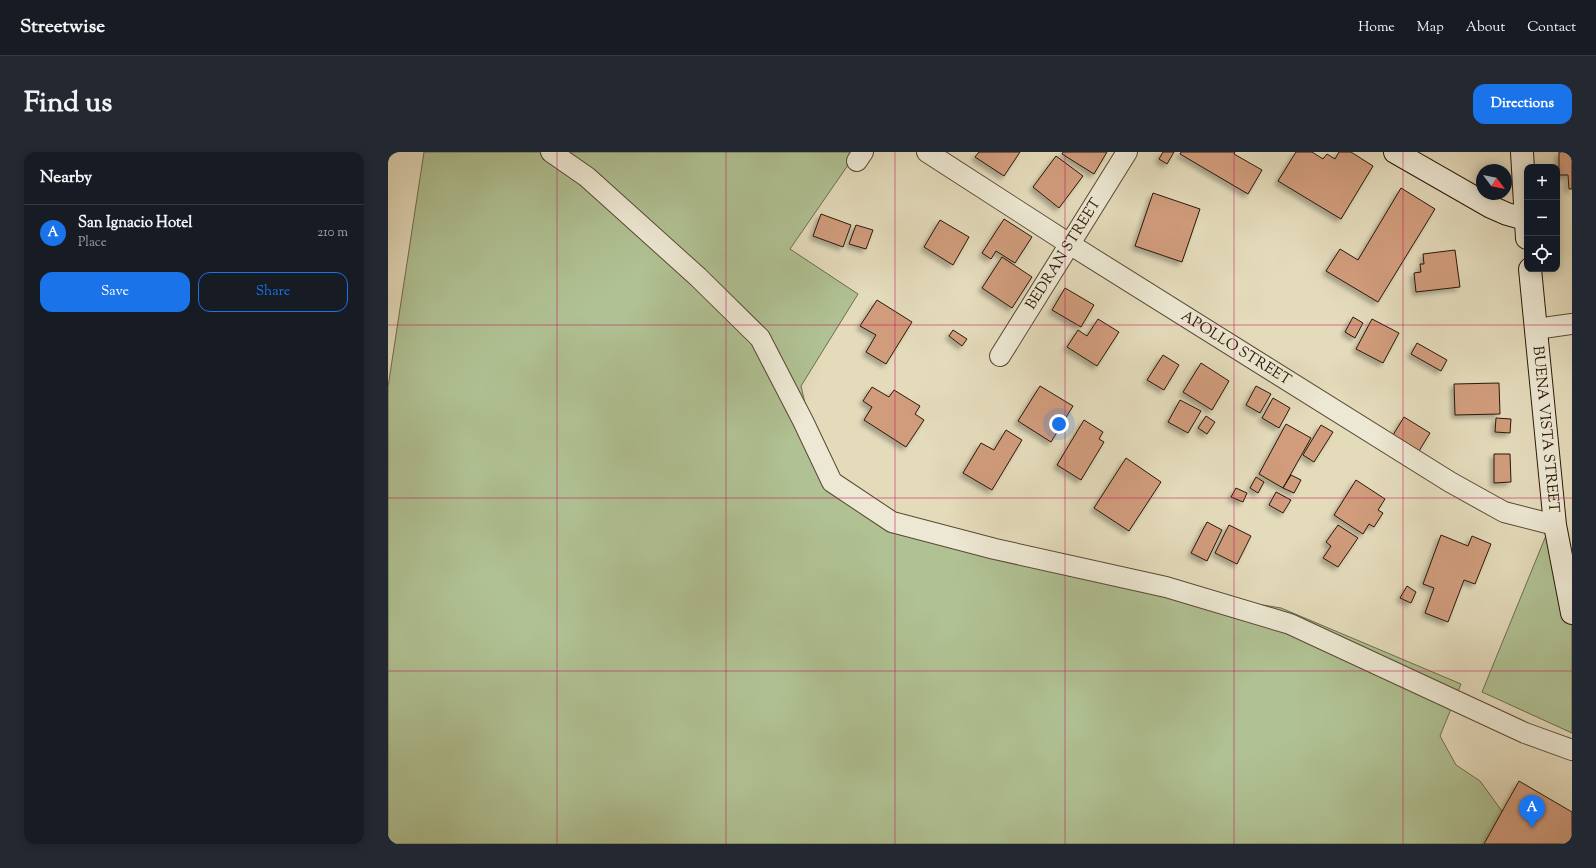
<!DOCTYPE html>
<meta charset="utf-8">
<style>
:root{--surface:#171b24;--page:#242831;--text:#f1f3f6;--muted:#9ea1a6;--line:#363941;--accent:#1a73e8}
body{margin:0;font-family:"Sorts Mill Goudy",serif;background:var(--page);color:var(--text)}
.controls{position:absolute;right:12px;top:12px;display:grid;overflow:hidden;border-radius:8px;box-shadow:0 2px 10px #0003}
.controls button{width:36px;height:36px;display:grid;place-items:center;padding:0;border:0;border-bottom:1px solid var(--line);background:var(--surface);color:var(--text);font:20px sans-serif}
.compass{position:absolute;left:1088px;top:12px;width:36px;height:36px;border-radius:50%;background:var(--surface);box-shadow:0 2px 10px #0003;rotate:122deg}
.you{position:absolute;left:671px;top:272px;width:14px;height:14px;margin:-10px;border:3px solid #fff;border-radius:50%;background:#1a73e8;box-shadow:0 0 0 6px #1a73e833}
.badge{display:grid;place-items:center;width:26px;height:26px;border-radius:50%;background:var(--accent);color:#fff;font-size:13px;font-weight:700}
.pin{position:absolute;translate:-50% -33px;filter:drop-shadow(0 1px 2px #0008)}
.pin::after{content:'';position:absolute;top:21px;width:14px;height:12px;background:inherit;clip-path:polygon(0 0,100% 0,50% 100%)}
.list{margin:0;padding:0;list-style:none}
h2{display:flex;justify-content:space-between;align-items:center;height:52px;margin:0;padding:0 16px;font-size:17px}
h2 small{font-size:13px;font-weight:400;color:var(--muted)}
.list li{display:grid;grid-template-columns:26px 1fr auto;gap:12px;align-items:center;box-sizing:border-box;height:56px;padding:0 16px;border-top:1px solid var(--line)}
.list b{display:block;font-size:15px;white-space:nowrap}
.list p{margin:0;font-size:13px;white-space:nowrap;color:var(--muted)}
.list em{font-size:13px;font-style:normal;color:var(--muted)}
.actions{display:flex;gap:8px;padding:12px 16px}
.actions a{flex:1;padding:9px 0;border:1px solid var(--accent);border-radius:12px;text-align:center;font-size:14px;color:var(--accent)}
.actions .main{background:var(--accent);color:#fff}
.icon{flex:none;width:22px;height:22px;fill:none;stroke:currentColor;stroke-width:2;stroke-linecap:round;stroke-linejoin:round}
.map{position:relative;flex:none;width:1184px;height:692px;overflow:hidden;border-radius:12px}
header{display:flex;align-items:center;gap:24px;box-sizing:border-box;height:56px;padding:0 20px;background:var(--surface);border-bottom:1px solid var(--line)}
header strong{font-size:19px}
nav{display:flex;gap:22px;margin-inline-start:auto;font-size:14px}
.intro{display:flex;align-items:center;justify-content:space-between;box-sizing:border-box;height:96px;padding:0 24px}
h1{margin:0;font-size:28px}
.button{padding:10px 18px;border-radius:12px;background:var(--accent);color:#fff;font-size:14px;font-weight:700}
main{display:flex;gap:24px;padding:0 24px}
aside{flex:1;background:var(--surface);border-radius:12px;box-shadow:0 2px 10px #0003}
.map>svg:first-child{display:block}
.green{fill:#b0c193;stroke:#6d6c4d}
.building{fill:#d09c7c;stroke:#2a1807;filter:url(#shadow)}
.lines{fill:none;stroke-linecap:round;stroke-linejoin:round}
.street-casing{stroke:#584934;stroke-width:22}
.secondary-casing{stroke:#2a1807;stroke-width:24}
.street{stroke:#ede8d3;stroke-width:20}
.secondary{stroke:#ede8d3;stroke-width:22}
.grid{fill:none;stroke:#c2185b;stroke-width:1;stroke-opacity:0.55}
.labels{text-anchor:middle;dominant-baseline:central;stroke-width:4;stroke-linejoin:round;paint-order:stroke}
.street-label{font-size:15px;fill:#2a1807;stroke:#ede8d3}
</style>
<header>
<strong>Streetwise</strong>
<nav><a>Home</a><a>Map</a><a>About</a><a>Contact</a></nav>
</header>
<div class="intro"><h1>Find us</h1><a class="button">Directions</a></div>
<main>
<aside>
<h2>Nearby<small></small></h2>
<ul class="list">
<li><span class="badge">A</span><div><b>San Ignacio Hotel</b><p>Place</p></div><em>210 m</em></li>
</ul>
<div class="actions"><a class="main">Save</a><a>Share</a></div>
</aside>
<div class="map">
<svg width="1184" height="692" viewBox="0 0 1184 692">
<defs>
<filter id="shadow"><feDropShadow dx="-3.5" dy="3.5" stdDeviation="2" flood-color="#0004"/></filter>
</defs>
<rect width="100%" height="100%" fill="#e4dbbb"/>
<filter id="stains"><feTurbulence type="fractalNoise" baseFrequency=".005" numOctaves="4"/><feColorMatrix values="0 0 0 0 .2 0 0 0 0 .09 0 0 0 0 .02 0 0 0 .5 -.17"/></filter>
<radialGradient id="worn" r=".72"><stop offset=".6" stop-color="#630" stop-opacity="0"/><stop offset="1" stop-color="#630" stop-opacity=".3"/></radialGradient>
<path class="green" d="M36,0h433l-67,97 68,45 -57,92 18,78 77,54 265,70 120,20 180,76 -21,52 16,29 24,16 27,37 -14,26h-1105v-457z
M1166,364l18,91v126l-90,-41z"/>
<path class="building" d="M591,0h41l-16,24 -29,-19z
M675,0h44l-13,22 -32,-20z
M775,0h11l-7,12 -8,-5z
M793,0h54l-1,2 28,16 -14,24 -68,-40z
M908,0h16l11,7 4,-5 8,5 4,-7h12l22,14 -32,53 -63,-38z
M1171,0h13v37h-3l-1,-14h-9z
M668,4l27,20 -24,32 -26,-21z
M1013,36l34,21 -57,93 -52,-31 14,-22 18,11z
M765,41l47,16 -18,53 -47,-16z
M433,62l30,11 -8,22 -30,-11z
M616,67l28,18 -17,26 -19,-12 -5,8 -9,-6z
M552,68l29,17 -16,28 -29,-18z
M468,73l17,5 -7,19 -17,-5z
M1067,98l5,37 -44,5 -2,-19 7,-1 -1,-8h4l-1,-10z
M614,105l30,20 -20,31 -30,-20z
M677,136l29,17 -13,22 -29,-17z
M489,148l35,22 -26,42 -20,-12 10,-17 -16,-9z
M965,165l10,6 -8,15 -10,-6z
M710,167l21,13 -22,34 -30,-19 11,-17 9,6z
M984,167l27,14 -16,30 -27,-14z
M565,178l14,9 -5,7 -13,-10z
M1029,191l30,17 -6,11 -30,-17z
M775,203l16,10 -15,25 -17,-10z
M813,211l28,18 -17,29 -29,-18z
M1111,231l1,31 -45,1 -1,-31z
M652,234l33,20 -22,36 -33,-21z
M868,234l15,8 -11,19 -14,-8z
M484,235l17,10 5,-7 26,16 -5,8 9,6 -18,27 -42,-27 8,-13 -9,-6z
M885,246l17,10 -11,20 -17,-10z
M792,248l21,11 -13,22 -20,-11z
M818,264l9,6 -8,12 -9,-6z
M1016,265l26,16 -11,18 -26,-16z
M1108,266l15,1 -1,14 -15,-1z
M696,268l19,12 -4,7 5,3 -23,38 -24,-15z
M898,272l25,14 -28,50 -24,-14z
M933,273l12,7 -19,30 -11,-7z
M618,278l16,10 -30,50 -29,-17 18,-30 13,7z
M1106,302h16l1,28 -17,1z
M738,306l35,24 -32,49 -35,-23z
M903,323l10,5 -7,13 -11,-5z
M868,325l8,5 -6,11 -8,-5z
M968,328l29,19 -7,11 5,3 -9,14 -5,-3 -6,10 -29,-19z
M848,336l11,5 -4,9 -12,-5z
M888,340l15,8 -8,13 -14,-8z
M819,370l15,8 -15,31 -16,-8z
M841,373l22,11 -14,28 -22,-11z
M950,373l20,13 -20,29 -15,-9 8,-12 -5,-4z
M1053,383l27,11 4,-10 19,8 -16,40 -11,-4 -16,42 -23,-9 9,-25 -11,-4z
M1019,434l9,6 -5,11 -11,-5z
M1131,629l53,31v32h-88z"/>
<g class="lines">
<g class="street-casing">
<g id="street">
<path d="M163,0l36,25 111,100 62,61 43,83 29,61 60,40 103,27 171,38 124,37 235,109 47,17"/>
<path id="s1" d="M539,0l144,93 379,237 54,30 51,13"/>
<path d="M469,9l6,-9"/>
<path d="M1148,177l36,-5"/>
<path id="s2" d="M612,204l127,-204"/>
</g>
</g>
<g class="secondary-casing">
<g id="secondary">
<path d="M1007,0l96,55 16,7 18,5"/>
<path d="M1134,0l5,86"/>
<path id="s3" d="M1142,117l25,256 17,88"/>
</g>
</g>
<use href="#street" class="street"/>
<use href="#secondary" class="secondary"/>
</g>
<path class="grid" d="M169,0v692M338,0v692M507,0v692M677,0v692M846,0v692M1015,0v692M0,173h1184M0,346h1184M0,519h1184"/>
<g class="labels">
<g class="street-label">
<text stroke="none"><textPath href="#s2" startOffset="120">BEDRAN STREET</textPath></text>
<text stroke="none"><textPath href="#s1" startOffset="366">APOLLO STREET</textPath></text>
<text stroke="none"><textPath href="#s3" startOffset="161">BUENA VISTA STREET</textPath></text>
</g>
</g>
<rect width="100%" height="100%" filter="url(#stains)"/>
<rect width="100%" height="100%" fill="url(#worn)"/>
</svg>
<div class="controls">
<button>+</button>
<button>−</button>
<button><svg class="icon" aria-label="locate" viewBox="0 0 24 24"><circle cx="12" cy="12" r="6"/><path d="M12 2v4M12 18v4M2 12h4M18 12h4"/></svg></button>
</div>
<svg class="compass" viewBox="-18 -18 36 36"><path d="M0-13l5 13h-10z" fill="#e53935"/><path d="M0 13l5-13h-10z" fill="#9ea1a6"/></svg>
<div class="you"></div>
<div class="pin badge" style="left:1144px;top:676px">A</div>
</div>
</main>
